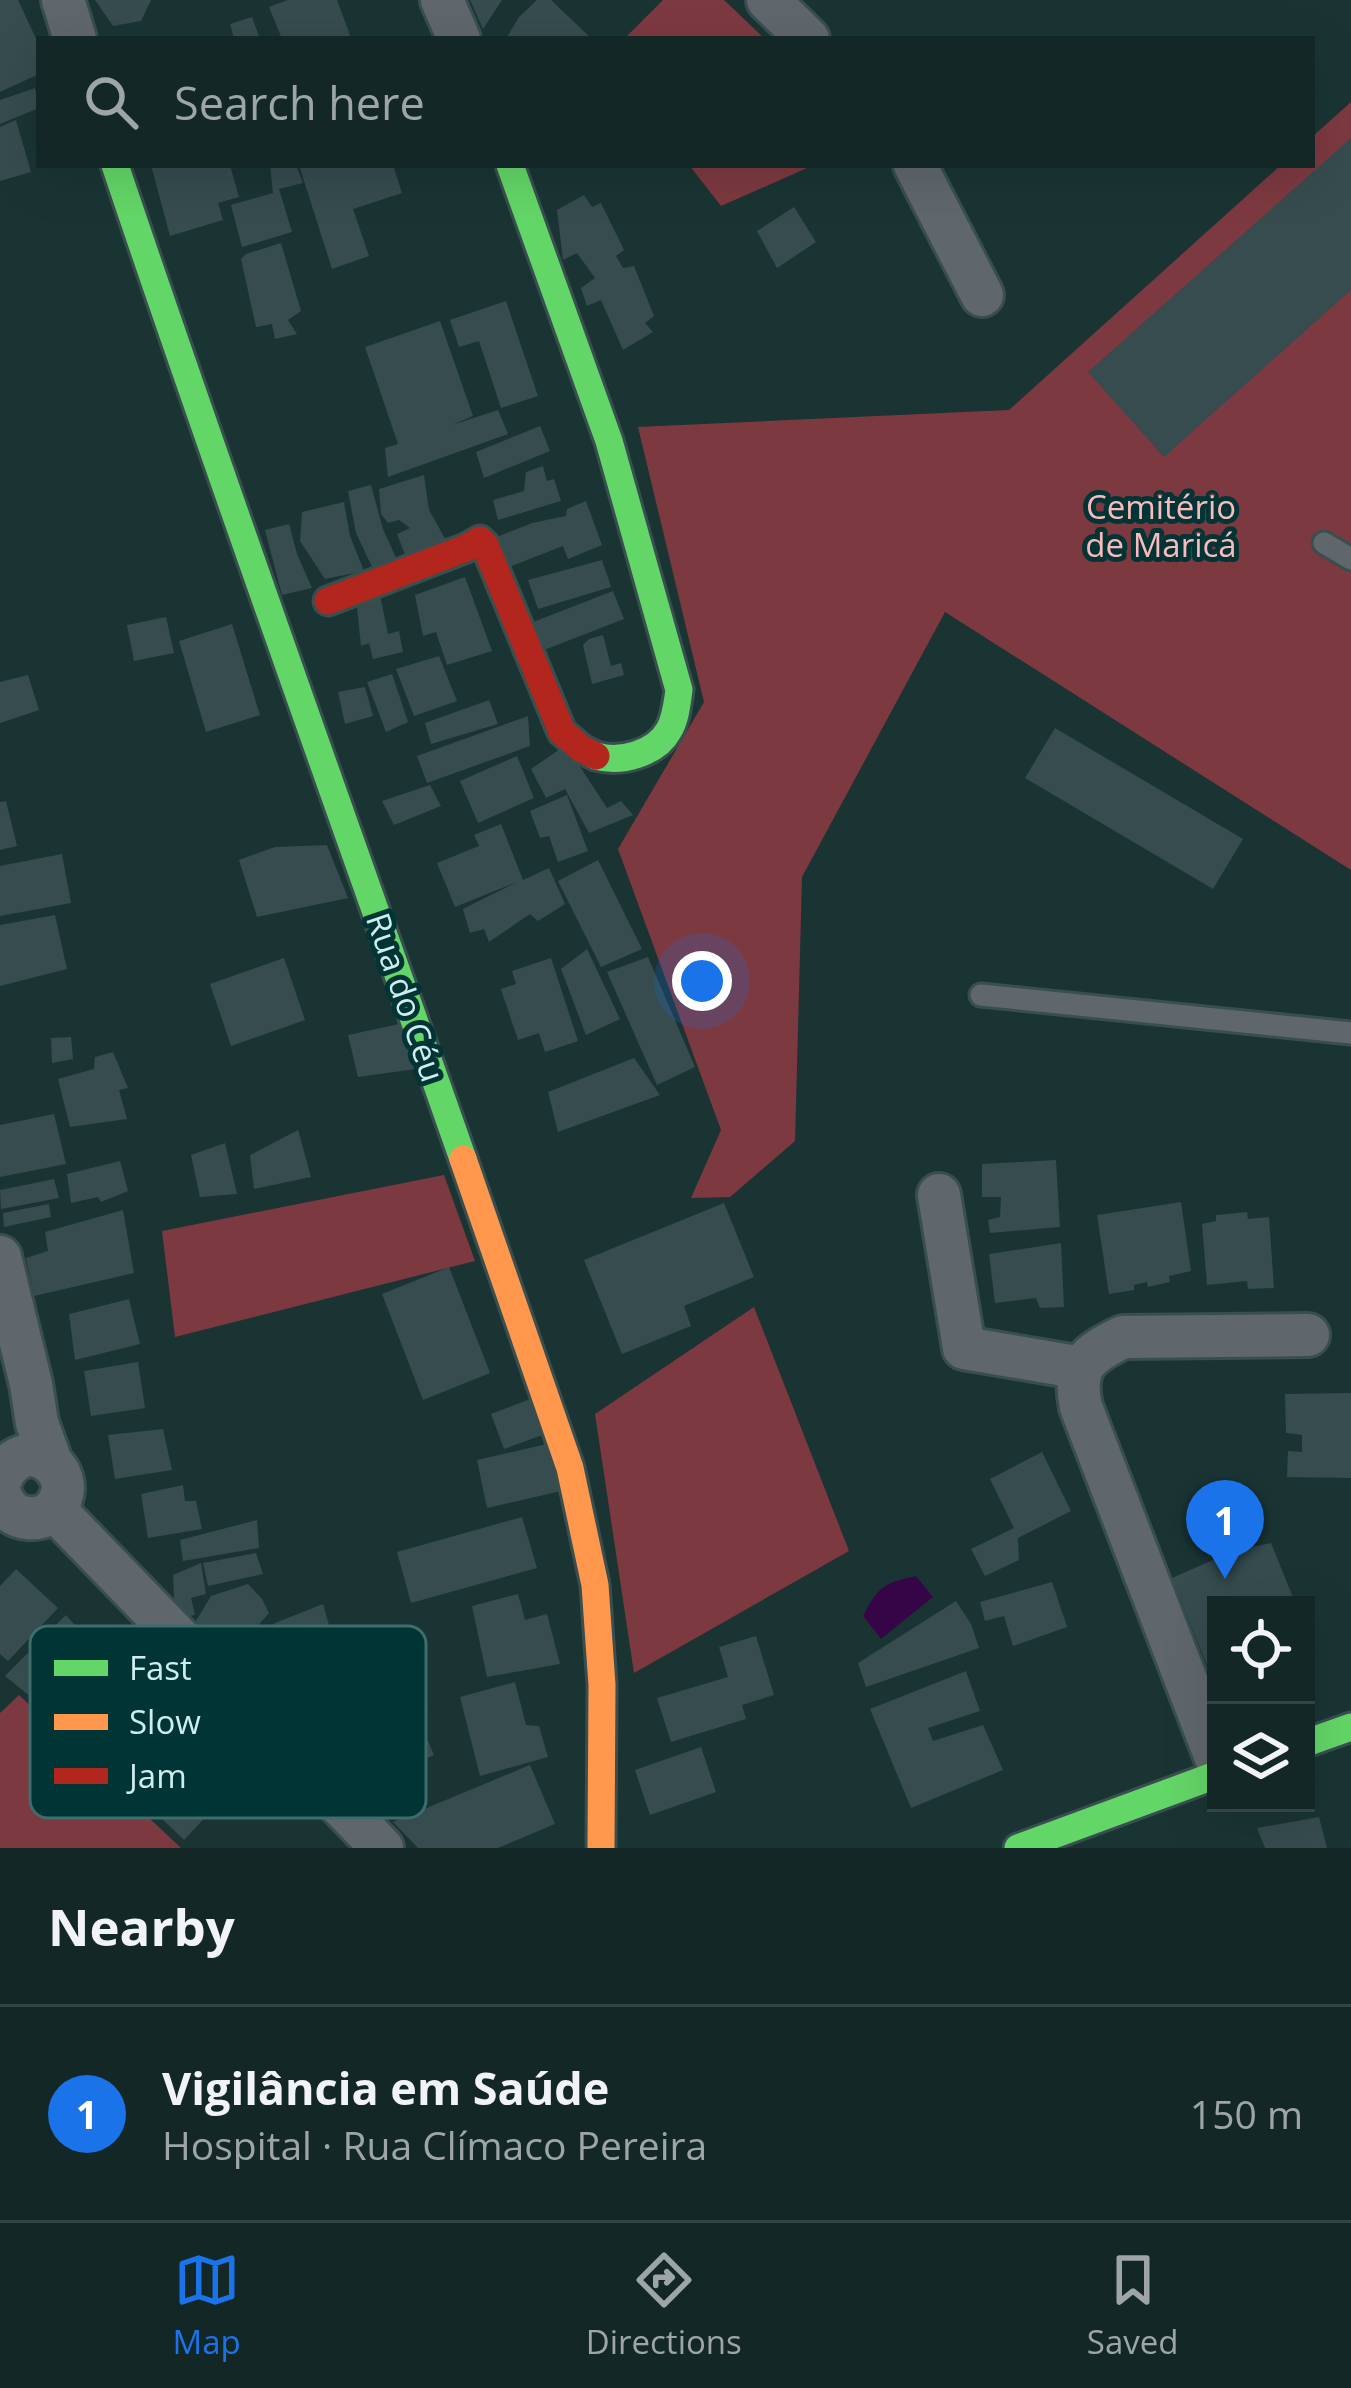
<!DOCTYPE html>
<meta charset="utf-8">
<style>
:root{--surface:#142727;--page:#213333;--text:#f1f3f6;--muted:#9da5a7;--line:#344;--accent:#1a73e8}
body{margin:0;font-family:"Open Sans",sans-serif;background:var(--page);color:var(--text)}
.controls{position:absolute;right:36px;bottom:36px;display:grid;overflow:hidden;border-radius:0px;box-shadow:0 12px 48px #0002}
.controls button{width:108px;height:108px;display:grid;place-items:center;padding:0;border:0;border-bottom:3px solid var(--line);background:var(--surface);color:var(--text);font:60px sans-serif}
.you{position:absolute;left:702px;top:981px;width:42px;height:42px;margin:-30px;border:9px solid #fff;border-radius:50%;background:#1a73e8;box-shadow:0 0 0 18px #1a73e833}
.badge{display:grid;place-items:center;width:78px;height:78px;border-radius:50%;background:var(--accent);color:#fff;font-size:39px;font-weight:700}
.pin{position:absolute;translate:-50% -99px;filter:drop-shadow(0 3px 6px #0008)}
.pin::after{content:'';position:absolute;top:63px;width:42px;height:36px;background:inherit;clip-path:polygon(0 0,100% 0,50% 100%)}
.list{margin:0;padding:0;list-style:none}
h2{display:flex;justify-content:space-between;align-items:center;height:156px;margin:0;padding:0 48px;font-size:51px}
h2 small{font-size:39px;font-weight:400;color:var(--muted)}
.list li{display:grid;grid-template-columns:78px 1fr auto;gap:36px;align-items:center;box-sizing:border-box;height:216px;padding:0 48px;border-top:3px solid var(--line)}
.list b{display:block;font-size:45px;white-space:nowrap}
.list p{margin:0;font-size:39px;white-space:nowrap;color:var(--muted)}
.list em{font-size:39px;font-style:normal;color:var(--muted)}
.icon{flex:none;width:66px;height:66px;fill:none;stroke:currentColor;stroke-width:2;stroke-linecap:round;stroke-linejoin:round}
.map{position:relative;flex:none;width:1351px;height:1848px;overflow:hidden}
.search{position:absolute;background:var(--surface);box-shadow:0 12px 48px #0002;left:36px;right:36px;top:36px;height:132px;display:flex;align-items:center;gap:30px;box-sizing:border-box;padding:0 42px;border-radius:0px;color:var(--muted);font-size:45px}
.sheet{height:372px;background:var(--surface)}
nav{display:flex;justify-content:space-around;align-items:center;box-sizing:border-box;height:168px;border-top:3px solid var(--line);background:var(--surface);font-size:33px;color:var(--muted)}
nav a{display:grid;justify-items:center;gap:6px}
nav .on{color:var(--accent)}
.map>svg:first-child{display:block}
.green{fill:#7d3940}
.water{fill:#360547}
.building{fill:#364c4f}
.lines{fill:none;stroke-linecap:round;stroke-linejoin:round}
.lane-casing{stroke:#394f4f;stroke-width:27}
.street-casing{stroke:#394f4f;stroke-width:48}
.fast-casing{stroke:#394f4f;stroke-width:33}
.slow-casing{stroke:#394f4f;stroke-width:33}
.jam-casing{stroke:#394f4f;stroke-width:33}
.lane{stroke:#60676c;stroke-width:21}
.street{stroke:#60676c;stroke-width:42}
.fast{stroke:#63d668;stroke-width:27}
.slow{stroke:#ff974d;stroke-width:27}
.jam{stroke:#b3261e;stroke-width:27}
.labels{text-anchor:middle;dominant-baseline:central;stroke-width:10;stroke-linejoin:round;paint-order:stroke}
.park-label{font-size:33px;fill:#fbbabc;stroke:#013435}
.street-label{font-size:33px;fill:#cfeded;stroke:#013435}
.key{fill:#013435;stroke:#3f6c6c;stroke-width:3}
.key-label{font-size:33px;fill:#cfeded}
</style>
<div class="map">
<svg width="1351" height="1848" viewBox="0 0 1351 1848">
<rect width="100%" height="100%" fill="#1a3434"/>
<path class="green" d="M663,0h61l41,39h-141z
M1351,102v768l-406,-258 -143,265 -7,264 -65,56 -39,1 30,-68 -103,-281 86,-147 -66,-275 371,-17 272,-245h31v-28z
M689,165h125l-93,41z
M444,1175l31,86 -300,76 -13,-106z
M754,1307l95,244 -215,122 -39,-259z
M19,1695l162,153h-181v-135z"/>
<path class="water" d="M916,1576l17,21 -52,42 -18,-23c15,-30 22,-33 53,-40z"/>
<path class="building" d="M0,0h18l21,45v29l-39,18z
M95,0h56l-10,21 -28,5z
M288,0h49l14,38 -69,1 -13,-32z
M470,0h32l-19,29z
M537,0h14l41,39h-86l13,-22z
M252,17l8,22h-26l-4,-15z
M35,88l4,20 -39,16v-24z
M16,120l15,52 -31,9v-54z
M1351,138v152l-187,167 -76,-85z
M151,165h79l9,32 -21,6 5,17 -53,16z
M270,165h26l7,18 -24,6 13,43 -50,15 -11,-42 42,-12z
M299,165h94l9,28 -49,16 16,47 -37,13z
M584,195l8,12 9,-4 23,47 -8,6 7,12 11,-2 20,50 -9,7 8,9 -30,18 -22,-50 -14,6 -6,-18 14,-10 -18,-25 -14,7 -6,-50z
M794,207l22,35 -39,26 -20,-37z
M281,243l20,68 -13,9 9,14 -22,5 -3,-15 -16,3 -15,-68 5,-5z
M506,301l32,95 -37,12 -22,-67 -20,6 -9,-27z
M440,321l33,95 -21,9 46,-15 10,24 -120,43 -3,-29 13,-4 -33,-97z
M540,426l10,25 -66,27 -8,-26z
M543,466l4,15 7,-2 7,22 -63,19 -5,-20 31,-9 2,-19z
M424,475l5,35 18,32 -41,15 -9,-23 13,-6 -11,-8 -11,3 -7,-9 -2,-25z
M371,485l12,44 14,31 -24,9 -17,-36 -8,-42z
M586,501l16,44 -34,14 -5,-13 -54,21 -12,-30 35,-14 34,-7 1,-7z
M344,502l6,34 14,35 -39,8 -25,-38 2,-29z
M289,524l8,30 15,34 -30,7 -17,-65z
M602,560l9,27 -73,22 -10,-29z
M465,577l27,74 -45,14 -11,-33 -13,4 -8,-41z
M379,590l9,44 11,-3 4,21 -30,7 -4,-16 -8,3 -5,-48z
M613,591l11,28 -80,31 -11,-28z
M166,617l8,36 -40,8 -7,-36z
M232,624l28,91 -54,17 -27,-91z
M603,635l8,31 10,-3 3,12 -32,9 -9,-39 6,-6z
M439,656l18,45 -43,15 -18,-47z
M392,674l16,48 -22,10 -19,-50z
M28,675l11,35 -39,13v-41z
M365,687l8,29 -28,8 -7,-32z
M489,700l9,24 -67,20 -6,-21z
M528,716l2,30 -103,37 -10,-27z
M1055,728l188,111 -30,50 -188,-111z
M566,745l41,63 14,-7 12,14 -44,18 -24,-44 -19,9 -15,-29z
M517,756l17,42 -56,25 -18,-42z
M430,785l11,21 -47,19 -12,-24z
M567,795l21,56 -30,11 -9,-26 -9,2 -10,-27z
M6,801l11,45 -17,4v-48z
M501,824l22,56 26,-12 16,36 -27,17 -8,-7 -41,28 -5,-13 -14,4 -7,-24 54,-27 -62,25 -18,-44 42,-17 -5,-11z
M327,845l21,53 -91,19 -18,-57 36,-13z
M62,854l9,49 -71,13v-50z
M598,860l44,89 -41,18 -43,-86z
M55,915l12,54 -67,17v-61z
M587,949l33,70 -34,16 -25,-66z
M648,957l47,110 -38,18 -50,-113z
M284,958l21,62 -74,26 -21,-62z
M551,958l27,83 -33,11 -6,-19 -21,7 -17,-51 15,-5 -4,-13z
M404,1023l12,46 -58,8 -10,-42z
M71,1037l2,22 -21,4 -1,-25z
M113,1052l15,36 -9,2 8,29 -57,8 -12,-48 36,-10 1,-12z
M634,1058l26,37 -102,37 -10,-40z
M54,1114l12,50 -66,13v-52z
M298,1130l13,47 -57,12 -4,-34z
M225,1143l12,51 -37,3 -9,-42z
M1056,1160l4,67 -70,6 -2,-13 12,-3 1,-20h-19v-33z
M120,1161l8,30 -27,11 -3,-5 -27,6 -4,-29z
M54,1179l5,19 -58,11 -1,-19z
M1181,1202l10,69 -22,5 1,6 -22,5 -1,-5 -13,3v5l-25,4 -12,-79z
M724,1203l30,74 -70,29 7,20 -69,28 -38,-94z
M49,1204l2,13 -47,10 -1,-14z
M123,1210l11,63 -100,23 -8,-38 22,-7 -3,-19z
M1247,1212l1,7 21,-2 5,71 -26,1 -1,-8 -40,4 -5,-61 14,-3v-6z
M1061,1243l3,64 -24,1 -4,-10 -41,5 -6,-49z
M449,1267l41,106 -67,27 -41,-106z
M129,1299l11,45 -65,16 -6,-46z
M138,1362l7,46 -54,8 -7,-45z
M549,1392l13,36 -58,21 -13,-35z
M1351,1393v85l-64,-1 1,-26 14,1v-17l-16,-2 -1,-39z
M163,1429l9,41 -57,9 -7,-44z
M551,1443l10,48 -74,17 -10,-48z
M1042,1452l29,59 -53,27 1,22 -34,16 -14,-27 43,-21 -24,-49z
M183,1485l2,16h11l6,28 -54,9 -7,-44z
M522,1517l15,51 -126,35 -14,-51z
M257,1520l2,28 -76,13 -3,-21z
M1241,1542l6,6 24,-5 25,62h-80v83l-44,-110 50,-22 5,-12z
M256,1553l7,21 -55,12 -5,-23z
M201,1563l5,31 -15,4 4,17 -20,3 -2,-43z
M16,1569l42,39 -50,53 -8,-7v-68z
M1052,1582l15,45 -54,19 -9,-30 -19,5 -5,-19z
M248,1584l14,15 7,14 -38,43 -38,-30 18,-30z
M518,1594l7,26 22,-6 13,50 -73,13 -15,-71z
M956,1601l15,23 8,24 -113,39 -8,-24z
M323,1604l12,42 -41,8 -35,40 -29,-32 45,-39z
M66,1615l21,24 -30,36 -28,-24z
M756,1636l18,59 -32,10 4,14 -75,23 -14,-44 71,-21 -9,-30z
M371,1647l49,30 8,34 -43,7 -41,12 -6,-28z
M28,1653l27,27 -19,21 -31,-25z
M966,1671l14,40 -52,17 5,13 50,-16 20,45 -92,38 -41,-99z
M515,1682l11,43 13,1 9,31 -68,19 -20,-79z
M390,1719l33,10 11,26 -38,16 -4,-9 -27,12 -10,-26z
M209,1745l34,32 -59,63 -34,-33z
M701,1747l15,45 -66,23 -15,-45z
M530,1765l25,59 -57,24h-80l-25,-26z
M1319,1817l8,31h-62l-8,-20z"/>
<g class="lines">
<g class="lane-casing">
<path id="lane" d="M1324,543l27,16
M981,995l370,38"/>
</g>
<g class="street-casing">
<path id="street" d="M63,0l12,39
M442,0l17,39
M768,0l40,39
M915,165l67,130
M939,1195l25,153 118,20
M0,1257l31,127 6,39 14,39
M0,1481c22,-56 86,-8 54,28 -6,7 -16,10 -26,9 -15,-1 -23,-11 -28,-24
M54,1509l328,339
M1216,1758l-135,-351c-9,-42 7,-53 42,-70l185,-2"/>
</g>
<g class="fast-casing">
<path id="fast" d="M115,165c112,333 232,663 348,994
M510,165l99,276 70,249c-2,13 -3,28 -10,40 -13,24 -49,33 -73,26
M1306,1743l45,-16
M1018,1848l198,-73"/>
</g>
<g class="slow-casing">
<path id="slow" d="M463,1159l107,309 25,117 7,100 -1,163"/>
</g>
<g class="jam-casing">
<path id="jam" d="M328,601l138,-53 14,-8 5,5 77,187 20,17 14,7"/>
</g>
<use href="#lane" class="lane"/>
<use href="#street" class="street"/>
<use href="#fast" class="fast"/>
<use href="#slow" class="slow"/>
<use href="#jam" class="jam"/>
</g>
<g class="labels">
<g class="park-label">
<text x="1161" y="506">Cemitério<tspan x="1161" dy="38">de Maricá</tspan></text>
</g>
<g class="street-label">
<text transform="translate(406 997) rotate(71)">Rua do Céu</text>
</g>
</g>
<rect x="30" y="1626" width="396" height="192" rx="18" class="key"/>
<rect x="54" y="1660" width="54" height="16" fill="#63d668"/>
<rect x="54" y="1714" width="54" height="16" fill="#ff974d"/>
<rect x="54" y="1768" width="54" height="16" fill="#b3261e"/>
<g class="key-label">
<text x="129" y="1680">Fast</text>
<text x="129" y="1734">Slow</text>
<text x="129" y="1788">Jam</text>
</g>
</svg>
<div class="controls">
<button><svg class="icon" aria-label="locate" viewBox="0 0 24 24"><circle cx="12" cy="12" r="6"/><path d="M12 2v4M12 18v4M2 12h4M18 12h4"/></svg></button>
<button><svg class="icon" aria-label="layers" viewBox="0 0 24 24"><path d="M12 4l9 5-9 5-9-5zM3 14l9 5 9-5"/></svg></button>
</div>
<div class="you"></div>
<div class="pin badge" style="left:1225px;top:1579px">1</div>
<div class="search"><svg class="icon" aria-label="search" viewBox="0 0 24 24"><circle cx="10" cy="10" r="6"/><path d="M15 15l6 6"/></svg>Search here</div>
</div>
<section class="sheet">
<h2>Nearby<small></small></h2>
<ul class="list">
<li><span class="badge">1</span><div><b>Vigilância em Saúde</b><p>Hospital · Rua Clímaco Pereira</p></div><em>150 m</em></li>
</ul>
</section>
<nav>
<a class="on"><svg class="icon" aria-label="map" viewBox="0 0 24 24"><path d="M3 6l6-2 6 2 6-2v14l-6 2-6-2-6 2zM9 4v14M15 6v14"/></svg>Map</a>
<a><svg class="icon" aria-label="directions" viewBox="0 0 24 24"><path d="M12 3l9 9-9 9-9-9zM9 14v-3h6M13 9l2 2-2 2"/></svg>Directions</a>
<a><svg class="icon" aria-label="saved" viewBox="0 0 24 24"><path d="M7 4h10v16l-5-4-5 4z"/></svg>Saved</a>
</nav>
